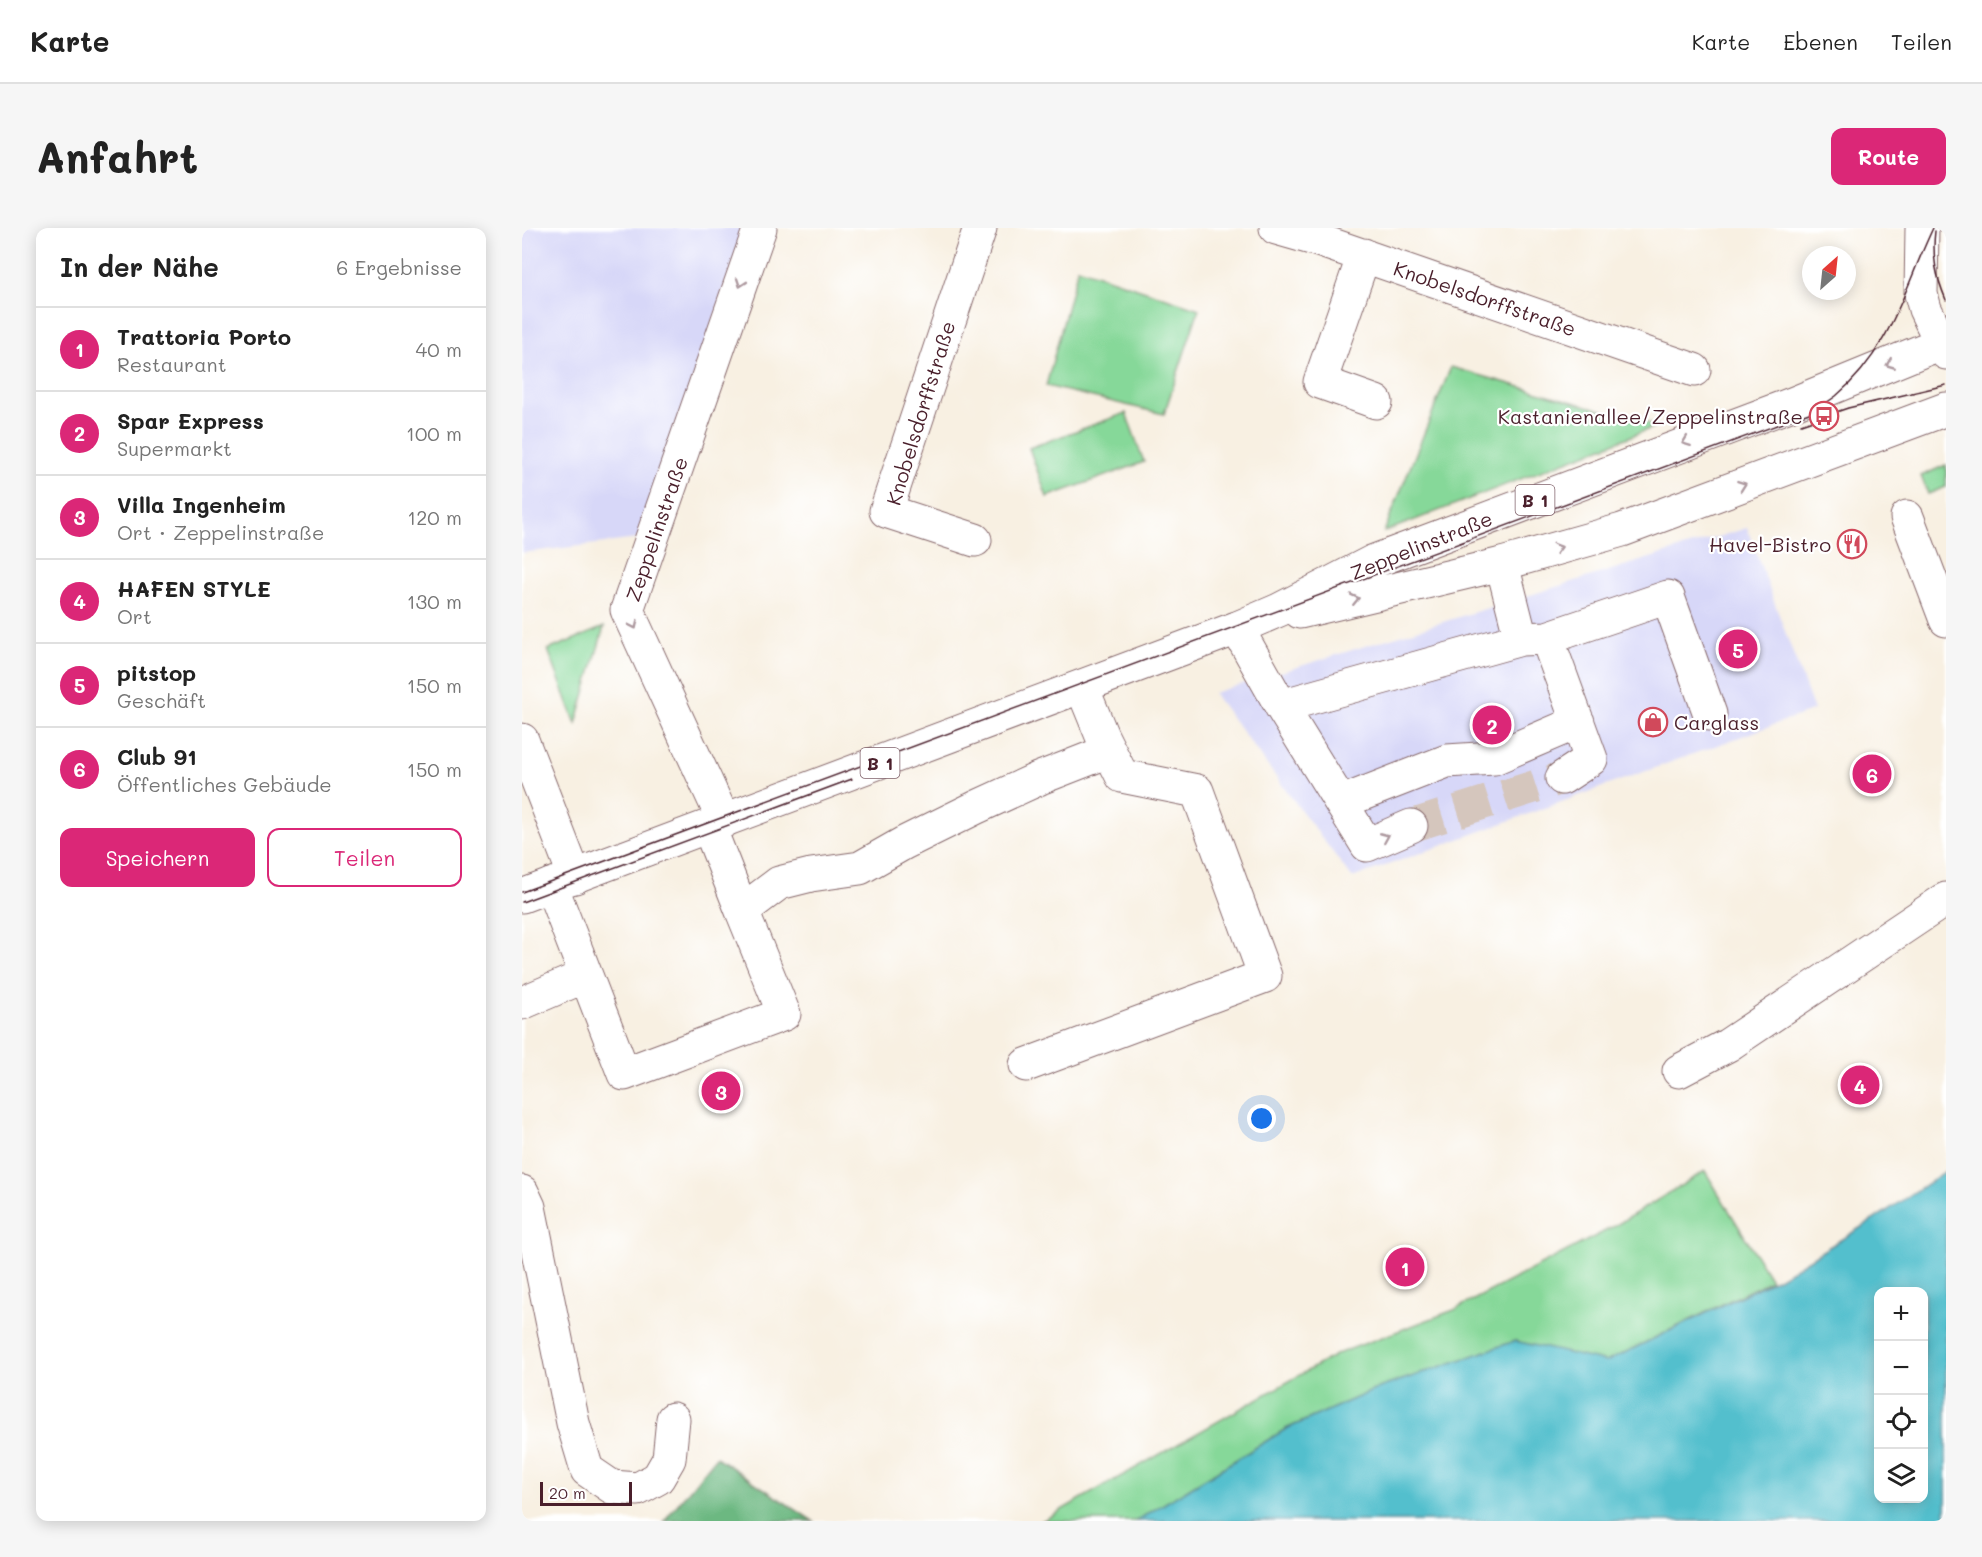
<!DOCTYPE html>
<html lang="de">
<meta charset="utf-8">
<style>
:root{--surface:#fff;--page:#f6f6f6;--text:#222;--muted:#767676;--line:#e0e0e0;--accent:#db2777}
body{margin:0;font-family:Mali,sans-serif;background:var(--page);color:var(--text)}
.controls{position:absolute;right:18px;bottom:18px;display:grid;overflow:hidden;border-radius:12px;box-shadow:0 3px 15px #0003}
.controls button{width:54px;height:54px;display:grid;place-items:center;padding:0;border:0;border-bottom:2px solid var(--line);background:var(--surface);color:var(--text);font:30px sans-serif}
.compass{position:absolute;left:1280px;top:18px;width:54px;height:54px;border-radius:50%;background:var(--surface);box-shadow:0 3px 15px #0003;rotate:27deg}
.scale{position:absolute;left:18px;bottom:15px;width:92px;box-sizing:border-box;padding-left:6px;border:3px solid #4a1f2b;border-top:0;font-size:16px;line-height:21px;white-space:nowrap;color:#4a1f2b;-webkit-text-stroke:4px #fff;paint-order:stroke}
.you{position:absolute;left:740px;top:891px;width:21px;height:21px;margin:-15px;border:4px solid #fff;border-radius:50%;background:#1a73e8;box-shadow:0 0 0 9px #1a73e833}
.badge{display:grid;place-items:center;width:39px;height:39px;border-radius:50%;background:var(--accent);color:#fff;font-size:20px;font-weight:700}
.pin{position:absolute;translate:-50% -50%;border:3px solid #fff;box-shadow:0 2px 6px #0006}
.list{margin:0;padding:0;list-style:none}
h2{display:flex;justify-content:space-between;align-items:center;height:78px;margin:0;padding:0 24px;font-size:26px}
h2 small{font-size:20px;font-weight:400;color:var(--muted)}
.list li{display:grid;grid-template-columns:39px 1fr auto;gap:18px;align-items:center;box-sizing:border-box;height:84px;padding:0 24px;border-top:2px solid var(--line)}
.list b{display:block;font-size:22px;white-space:nowrap}
.list p{margin:0;font-size:20px;white-space:nowrap;color:var(--muted)}
.list em{font-size:20px;font-style:normal;color:var(--muted)}
.actions{display:flex;gap:12px;padding:18px 24px}
.actions a{flex:1;padding:14px 0;border:2px solid var(--accent);border-radius:12px;text-align:center;font-size:21px;color:var(--accent)}
.actions .main{background:var(--accent);color:#fff}
.icon{flex:none;width:33px;height:33px;fill:none;stroke:currentColor;stroke-width:2;stroke-linecap:round;stroke-linejoin:round}
.map{position:relative;flex:none;width:1424px;height:1293px;overflow:hidden;border-radius:12px}
header{display:flex;align-items:center;gap:36px;box-sizing:border-box;height:84px;padding:0 30px;background:var(--surface);border-bottom:2px solid var(--line)}
header strong{font-size:28px}
nav{display:flex;gap:33px;margin-inline-start:auto;font-size:21px}
.intro{display:flex;align-items:center;justify-content:space-between;box-sizing:border-box;height:144px;padding:0 36px}
h1{margin:0;font-size:42px}
.button{padding:15px 27px;border-radius:12px;background:var(--accent);color:#fff;font-size:21px;font-weight:700}
main{display:flex;gap:36px;padding:0 36px}
aside{flex:1;background:var(--surface);border-radius:12px;box-shadow:0 3px 15px #0003}
.map>svg:first-child{display:block}
.built{fill:#d7d7f8}
.green{fill:#86d899;stroke:#687c62;stroke-width:1.5}
.forest{fill:#6cb881;stroke:#5b6c56;stroke-width:1.5}
.water{fill:#53bfcd;stroke:#4e6f7c;stroke-width:1.5;fill-rule:evenodd}
.lines{fill:none;stroke-linecap:round;stroke-linejoin:round}
.minor-tunnel{stroke:#d5c6bd;stroke-width:33;stroke-dasharray:33 16;stroke-linecap:butt}
.minor-casing{stroke:#87686b;stroke-width:35}
.major-casing{stroke:#87686b;stroke-width:35}
.minor{stroke:#fff;stroke-width:33}
.major{stroke:#fff;stroke-width:33}
.tram{stroke:#4a1f2b;stroke-width:1.5}
.oneway{stroke:#ae9aa0}
.labels{text-anchor:middle;dominant-baseline:central;stroke-width:4.5;stroke-linejoin:round;paint-order:stroke}
.shield{fill:#fff;stroke:#80626b;stroke-width:1.5}
.shield-label{font-size:18px;font-weight:bold;fill:#4a1f2b}
.street-label{font-size:20px;fill:#4a1f2b;stroke:#fff}
.poi-label{font-size:20px;fill:#4a1f2b;stroke:#fff;text-anchor:end}
</style>
<header>
<strong>Karte</strong>
<nav><a>Karte</a><a>Ebenen</a><a>Teilen</a></nav>
</header>
<div class="intro"><h1>Anfahrt</h1><a class="button">Route</a></div>
<main>
<aside>
<h2>In der Nähe<small>6 Ergebnisse</small></h2>
<ul class="list">
<li><span class="badge">1</span><div><b>Trattoria Porto</b><p>Restaurant</p></div><em>40 m</em></li>
<li><span class="badge">2</span><div><b>Spar Express</b><p>Supermarkt</p></div><em>100 m</em></li>
<li><span class="badge">3</span><div><b>Villa Ingenheim</b><p>Ort · Zeppelinstraße</p></div><em>120 m</em></li>
<li><span class="badge">4</span><div><b>HAFEN STYLE</b><p>Ort</p></div><em>130 m</em></li>
<li><span class="badge">5</span><div><b>pitstop</b><p>Geschäft</p></div><em>150 m</em></li>
<li><span class="badge">6</span><div><b>Club 91</b><p>Öffentliches Gebäude</p></div><em>150 m</em></li>
</ul>
<div class="actions"><a class="main">Speichern</a><a>Teilen</a></div>
</aside>
<div class="map">
<svg width="1424" height="1293" viewBox="0 0 1424 1293">
<rect width="100%" height="100%" fill="#fff"/>
<filter id="ink" filterUnits="userSpaceOnUse"><feTurbulence type="fractalNoise" baseFrequency=".0167" numOctaves="2"/><feDisplacementMap in="SourceGraphic" scale="12" xChannelSelector="R" yChannelSelector="G"/><feConvolveMatrix kernelMatrix="1 2 1 2 8 2 1 2 1" color-interpolation-filters="sRGB"/></filter>
<filter id="wash" filterUnits="userSpaceOnUse"><feTurbulence type="fractalNoise" baseFrequency=".008" numOctaves="4" result="noise"/><feDisplacementMap in="SourceGraphic" scale="24" xChannelSelector="R" yChannelSelector="G"/><feGaussianBlur stdDeviation="1.35" result="paint"/><feColorMatrix in="noise" values="0 0 0 0 0 0 0 0 0 0 0 0 0 0 0 0 0 1.4 0 .05"/><feComposite in="paint" operator="in"/></filter>
<g filter="url(#wash)">
<rect width="100%" height="100%" fill="#f8f0e2"/>
<path class="built" d="M0,0h224l-108,311 -116,14z
M1225,300l67,182 -462,168 -139,-185z"/>
<path class="green" d="M556,40l121,41 -35,105 -118,-28z
M929,139l206,59 -273,106z
M604,185l18,49 -97,35 -18,-49z
M1424,237v22l-18,7 -7,-18z
M82,399l-28,97 -28,-74z
M1183,943l66,109 -165,82 -91,-21 -136,47 -93,41 -150,92h-94l295,-167 117,-44 159,-83z"/>
<path class="forest" d="M194,1229l97,64h-149z"/>
<path class="water" d="M1424,943v350h-810l150,-92 93,-41 136,-47 91,21 174,-85 93,-57zM1356,1064h46v206h-46z"/>
</g>
<g filter="url(#ink)">
<g class="lines">
<path class="minor-tunnel" d="M889,598l151,-48"/>
<g class="minor-casing">
<path id="minor" d="M754,0l42,12 376,130
M1400,0l-1,66 4,15 21,44
M842,27l-44,127 56,20
M1385,289l39,103
M453,312l-89,-29 94,-283
M980,336l19,75
M715,400l44,78 86,139 44,-19
M1025,410l44,121 -29,19
M759,478l240,-67 26,-1 121,-41 42,117
M0,512l53,137
M820,574l105,-41 47,-3 84,-36
M202,593l-97,-211 133,-382
M187,599l33,84 37,-28 32,-8 49,-7 44,-25 73,-36 63,-29 69,-27
M29,657l73,189 160,-60 -42,-103
M0,775l63,-27
M504,837l239,-89 -68,-185 -75,-15 -20,-40 -20,-49
M1157,843l49,-26 218,-146
M0,964l7,15 44,216 14,47 25,17 26,2 20,-11 11,-19 4,-40"/>
</g>
<g class="major-casing">
<path id="major" d="M778,384l202,-48 120,-34 324,-121
M0,668l715,-268 42,-18 93,-48 420,-158 154,-63"/>
</g>
<use href="#minor" class="minor"/>
<use href="#major" class="major"/>
<path class="tram" d="M1413,3c-3,26 1,45 11,69
M1279,196l47,-16 98,-23
M0,664l1287,-479c9,-5 19,-11 27,-17 55,-46 68,-107 97,-168
M0,674l330,-123"/>
</g>
<defs><path id="oneway-chevron" d="M-2-3.5L2.5 0L-2 3.5" fill="none" stroke-width="1.6" stroke-linecap="round" stroke-linejoin="round" transform="scale(1.5)"/></defs>
<g class="oneway">
<use href="#oneway-chevron" transform="translate(219 55) rotate(109)"/>
<use href="#oneway-chevron" transform="translate(1368 136) rotate(158)"/>
<use href="#oneway-chevron" transform="translate(1164 214) rotate(159)"/>
<use href="#oneway-chevron" transform="translate(1220 257) rotate(-20)"/>
<use href="#oneway-chevron" transform="translate(1036 320) rotate(-16)"/>
<use href="#oneway-chevron" transform="translate(833 371) rotate(-13)"/>
<use href="#oneway-chevron" transform="translate(112 397) rotate(65)"/>
<use href="#oneway-chevron" transform="translate(863 609) rotate(-23)"/>
</g>
</g>
<defs>
<g id="bus-ring" transform="scale(1.5)"><circle r="9.5" fill="#fff" stroke="#d1495b" stroke-width="1.5"/><path d="M-5-6H5V4H4V6H2V4H-2V6H-4V4H-5ZM-3.5-4V0h7V-4ZM-3.5 1.2v1.5H-2V1.2ZM2 1.2v1.5H3.5V1.2Z" fill="#d1495b"/></g>
<g id="restaurant-ring" transform="scale(1.5)"><circle r="9.5" fill="#fff" stroke="#d1495b" stroke-width="1.5"/><path d="M-5-6h1v4h1v-4h1v4h1v-4h1v5L-1.5 .5V6h-2V.5L-5-1ZM5-6V6H3V1.5H1.5Q1.5-4 5-6Z" fill="#d1495b"/></g>
<g id="shop-ring" transform="scale(1.5)"><circle r="9.5" fill="#fff" stroke="#d1495b" stroke-width="1.5"/><path d="M-5-2.5h2.3a2.7 3.5 0 0 1 5.4 0H5L5.5 6h-11ZM-1.5-2.5h3a1.5 2.3 0 0 0-3 0Z" fill="#d1495b"/></g>
</defs>
<g fill-rule="evenodd">
<use href="#bus-ring" x="1302" y="188"/>
<use href="#restaurant-ring" x="1330" y="316"/>
<use href="#shop-ring" x="1131" y="494"/>
</g>
<g class="labels">
<g class="shield">
<rect x="993.5" y="257" width="39" height="30" rx="4.5"/>
<rect x="338.5" y="520" width="39" height="30" rx="4.5"/>
</g>
<g class="shield-label">
<text x="1013" y="272">B 1</text>
<text x="358" y="535">B 1</text>
</g>
<g class="street-label">
<text transform="translate(963 70) rotate(19)">Knobelsdorffstraße</text>
<text transform="translate(398 185) rotate(-73)">Knobelsdorffstraße</text>
<text transform="translate(134 301) rotate(-71)">Zeppelinstraße</text>
<text transform="translate(899 317) rotate(-22)">Zeppelinstraße</text>
</g>
<g class="poi-label">
<text x="1281" y="188">Kastanienallee/Zeppelinstraße</text>
<text x="1309" y="316">Havel-Bistro</text>
<text x="1152" y="494" text-anchor="start">Carglass</text>
</g>
</g>
</svg>
<div class="controls">
<button>+</button>
<button>−</button>
<button><svg class="icon" aria-label="locate" viewBox="0 0 24 24"><circle cx="12" cy="12" r="6"/><path d="M12 2v4M12 18v4M2 12h4M18 12h4"/></svg></button>
<button><svg class="icon" aria-label="layers" viewBox="0 0 24 24"><path d="M12 4l9 5-9 5-9-5zM3 14l9 5 9-5"/></svg></button>
</div>
<svg class="compass" viewBox="-18 -18 36 36"><path d="M0-13l5 13h-10z" fill="#e53935"/><path d="M0 13l5-13h-10z" fill="#767676"/></svg>
<div class="scale">20 m</div>
<div class="you"></div>
<div class="pin badge" style="left:883px;top:1039px">1</div>
<div class="pin badge" style="left:970px;top:497px">2</div>
<div class="pin badge" style="left:199px;top:863px">3</div>
<div class="pin badge" style="left:1338px;top:857px">4</div>
<div class="pin badge" style="left:1216px;top:421px">5</div>
<div class="pin badge" style="left:1350px;top:546px">6</div>
</div>
</main>
